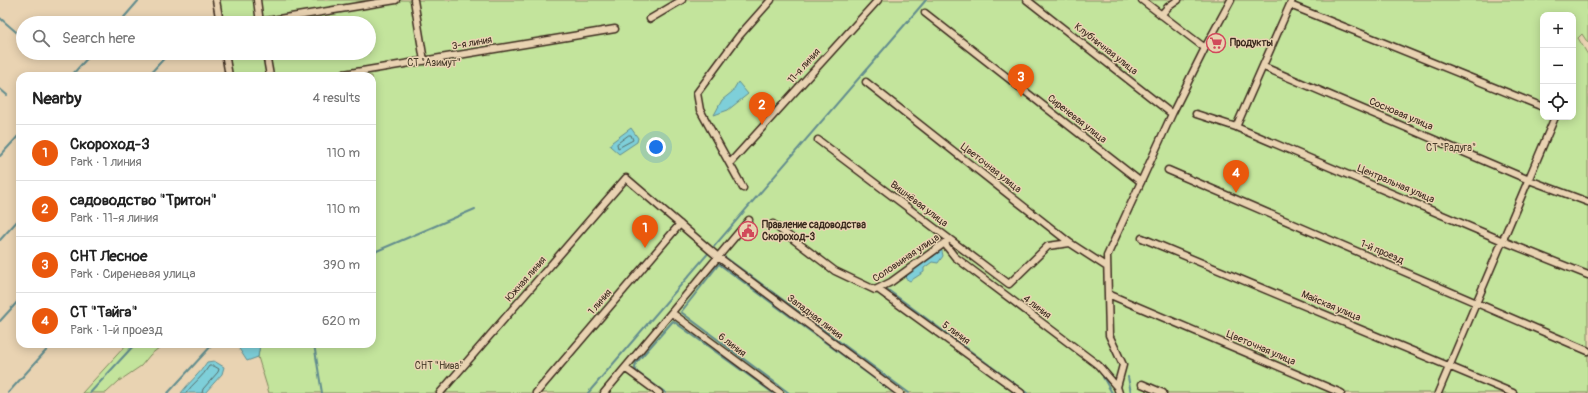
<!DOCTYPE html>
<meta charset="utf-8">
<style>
:root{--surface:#fff;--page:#f6f6f6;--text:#222;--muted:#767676;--line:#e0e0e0;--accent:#ea580c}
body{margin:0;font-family:Pangolin,sans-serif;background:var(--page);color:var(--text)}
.controls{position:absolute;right:12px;top:12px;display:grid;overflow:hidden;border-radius:8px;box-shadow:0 2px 10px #0003}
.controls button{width:36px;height:36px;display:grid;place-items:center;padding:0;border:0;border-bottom:1px solid var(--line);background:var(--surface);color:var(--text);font:20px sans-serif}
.you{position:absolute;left:656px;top:147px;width:14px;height:14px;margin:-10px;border:3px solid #fff;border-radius:50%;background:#1a73e8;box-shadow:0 0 0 6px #1a73e833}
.badge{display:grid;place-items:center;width:26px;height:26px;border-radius:50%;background:var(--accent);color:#fff;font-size:13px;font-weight:700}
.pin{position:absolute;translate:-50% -33px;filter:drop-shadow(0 1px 2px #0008)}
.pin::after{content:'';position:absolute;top:21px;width:14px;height:12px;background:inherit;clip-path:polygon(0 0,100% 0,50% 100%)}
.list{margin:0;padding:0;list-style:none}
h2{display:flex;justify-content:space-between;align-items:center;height:52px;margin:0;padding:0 16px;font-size:17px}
h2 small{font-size:13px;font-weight:400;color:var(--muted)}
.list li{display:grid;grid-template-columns:26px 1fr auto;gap:12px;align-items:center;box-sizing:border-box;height:56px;padding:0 16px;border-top:1px solid var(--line)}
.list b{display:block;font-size:15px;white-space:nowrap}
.list p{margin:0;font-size:13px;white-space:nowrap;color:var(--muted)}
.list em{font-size:13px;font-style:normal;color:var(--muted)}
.icon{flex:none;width:22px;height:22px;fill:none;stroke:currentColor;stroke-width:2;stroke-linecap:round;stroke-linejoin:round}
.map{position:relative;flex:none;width:1588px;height:393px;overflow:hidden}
.search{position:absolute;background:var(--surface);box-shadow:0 2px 10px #0003;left:16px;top:16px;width:360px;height:44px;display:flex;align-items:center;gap:10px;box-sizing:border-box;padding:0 14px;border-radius:22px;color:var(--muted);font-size:15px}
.panel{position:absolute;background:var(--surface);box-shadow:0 2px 10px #0003;left:16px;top:72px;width:360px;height:276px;border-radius:12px}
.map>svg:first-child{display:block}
.green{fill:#c3e49c;stroke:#7f875d;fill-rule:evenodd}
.water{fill:#7ecfd9;stroke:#638d8e}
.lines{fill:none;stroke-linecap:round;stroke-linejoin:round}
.shore{stroke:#566c69;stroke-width:1}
.stream{stroke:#638d8e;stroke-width:2}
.minor-casing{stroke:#3b2a1e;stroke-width:9}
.minor{stroke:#e9d3b2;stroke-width:6}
.labels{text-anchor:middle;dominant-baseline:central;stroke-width:3;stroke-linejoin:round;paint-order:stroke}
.street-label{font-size:10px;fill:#3b2a1e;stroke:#e9d3b2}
.poi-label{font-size:10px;font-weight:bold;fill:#3b2a1e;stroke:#e9d3b2;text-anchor:start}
.park-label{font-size:10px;fill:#493d2b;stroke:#e9d3b2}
</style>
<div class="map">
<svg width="1588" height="393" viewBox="0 0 1588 393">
<rect width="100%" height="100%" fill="#e9d3b2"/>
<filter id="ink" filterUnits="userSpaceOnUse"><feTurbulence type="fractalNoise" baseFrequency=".025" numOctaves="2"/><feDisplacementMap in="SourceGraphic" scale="8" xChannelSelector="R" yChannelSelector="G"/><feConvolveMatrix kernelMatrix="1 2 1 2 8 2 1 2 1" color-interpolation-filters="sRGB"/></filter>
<g filter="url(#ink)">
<path class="green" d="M216,0h1372v43l-6,-9 -4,4 10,17v338h-1319l-11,-36 2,-13h112v-268h-143l-4,-23h144v-30h-149zM1543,15h30v102h-30z
M127,344h37l-14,11 -9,11 -22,15 -13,12h-24z"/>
<path class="water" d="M738,82l10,12 -20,16 -14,5 8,-15 10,-8z
M631,128l7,10 -1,4 -18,12 -9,-8 2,-4z
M940,249l2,2 1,5 -5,7 -6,-1 -8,6v4l-14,9 -5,-3v-3l29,-19z
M236,344h24l-2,13 -11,4z
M214,361l10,6 -2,7 -17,19h-24c8,-11 19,-19 26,-31z"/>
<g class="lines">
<path class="shore" d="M629,135h2l2,5 -15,8 -1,-4z
M186,393c7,-10 17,-16 23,-27h5l5,3 -1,3 -15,17 -1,4"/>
<path class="stream" d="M0,18l23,20
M119,23l20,-23
M71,76l21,-23
M148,76l21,-23
M0,89l7,6
M0,156l20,-22
M0,240l20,-22
M372,253l103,-44
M725,257l184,136
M888,290l139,103
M0,321l20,-22
M917,321l98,72
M314,344l8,49
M1103,377l9,16
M1128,377l3,16
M8,393l44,-49
M90,393l45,-49
M168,393l45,-49
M588,393l338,-393
M666,393l-29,-21 -2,-4 1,-5 37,-42 100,72
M789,393l-108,-81 38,-48 175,129"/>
<g class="minor-casing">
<path id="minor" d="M216,0l4,23
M257,0l3,23
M414,0l10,61
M1027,0l145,114
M1142,0l63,48
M1290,5l253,102
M925,13l216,169
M1161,15l7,-8 10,-7
M650,19l32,-19
M260,22l136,-22
M225,53l4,23
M266,53l4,23
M1264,67l265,113 59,22
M332,76l283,-47
M866,82l204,161 37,24
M1196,114l40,13 267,114 85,34
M1236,127l56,-127
M818,140l191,144 39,-38 22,-3
M730,163l148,-163
M1168,170l420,181
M743,188l-43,-78 -3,-17 42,-57 32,-36
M773,224l62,47 40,19 16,-8 55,-40
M1142,238l371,155
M944,243l11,14 143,108 19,22
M879,290l142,103
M1108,294l233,99
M672,313l108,80
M625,368l34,25
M1142,384l21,9
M440,393l186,-215 91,78 183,137
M536,393l144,-169
M604,393l145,-173
M1119,393l-2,-6 6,-22 -14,-30 -2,-79 65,-142 33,-66 26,-48
M1438,393l117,-276"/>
</g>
<use href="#minor" class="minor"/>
</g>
</g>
<defs>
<g id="supermarket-ring" transform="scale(1)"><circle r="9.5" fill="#e9d3b2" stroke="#d1495b" stroke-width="1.5"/><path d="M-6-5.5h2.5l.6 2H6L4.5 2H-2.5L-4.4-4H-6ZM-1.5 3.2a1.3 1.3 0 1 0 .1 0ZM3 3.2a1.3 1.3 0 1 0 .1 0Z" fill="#d1495b"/></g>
<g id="civic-ring" transform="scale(1)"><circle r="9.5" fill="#e9d3b2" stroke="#d1495b" stroke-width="1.5"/><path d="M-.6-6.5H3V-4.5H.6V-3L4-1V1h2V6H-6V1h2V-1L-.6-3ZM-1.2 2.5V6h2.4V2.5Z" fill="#d1495b"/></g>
</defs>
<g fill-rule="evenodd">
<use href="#supermarket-ring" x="1216" y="43"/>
<use href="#civic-ring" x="748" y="231"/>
</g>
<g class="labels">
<g class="street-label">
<text transform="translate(472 43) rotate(-10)">3-я линия</text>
<text transform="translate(1106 49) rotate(38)">Клубничная улица</text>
<text transform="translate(804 66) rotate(-48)">11-я линия</text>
<text transform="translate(1401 114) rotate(23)">Сосновая улица</text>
<text transform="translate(1077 119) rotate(38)">Сиреневая улица</text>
<text transform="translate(991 168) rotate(38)">Цветочная улица</text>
<text transform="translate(1396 184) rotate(23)">Центральная улица</text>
<text transform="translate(919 204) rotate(37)">Вишнёвая улица</text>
<text transform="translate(1382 252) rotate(23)">1-й проезд</text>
<text transform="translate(906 258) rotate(-34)">Соловьиная улица</text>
<text transform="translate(526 279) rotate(-49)">Южная линия</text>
<text transform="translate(600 302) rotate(-49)">1 линия</text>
<text transform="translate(1331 306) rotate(23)">Майская улица</text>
<text transform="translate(1037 307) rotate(37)">4 линия</text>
<text transform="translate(815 317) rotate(37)">Западная линия</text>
<text transform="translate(956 333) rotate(36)">5 линия</text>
<text transform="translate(732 345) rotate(37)">6 линия</text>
<text transform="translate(1261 348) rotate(23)">Цветочная улица</text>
</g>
<g class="poi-label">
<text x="1230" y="43">Продукты</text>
<text x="762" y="225">Правление садоводства<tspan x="762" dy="12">Скороход-3</tspan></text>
</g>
<g class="park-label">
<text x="434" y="63">СТ "Азимут"</text>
<text x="1451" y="148">СТ "Радуга"</text>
<text x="439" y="366">СНТ "Нива"</text>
</g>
</g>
</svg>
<div class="controls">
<button>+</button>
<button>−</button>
<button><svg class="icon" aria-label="locate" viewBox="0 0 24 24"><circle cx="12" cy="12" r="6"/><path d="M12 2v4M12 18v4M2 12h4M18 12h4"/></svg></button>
</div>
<div class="you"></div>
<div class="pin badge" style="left:645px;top:248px">1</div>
<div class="pin badge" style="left:762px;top:125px">2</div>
<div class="pin badge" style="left:1021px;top:97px">3</div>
<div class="pin badge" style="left:1236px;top:193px">4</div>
<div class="search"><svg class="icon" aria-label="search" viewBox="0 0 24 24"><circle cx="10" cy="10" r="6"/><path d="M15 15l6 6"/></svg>Search here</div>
<section class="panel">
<h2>Nearby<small>4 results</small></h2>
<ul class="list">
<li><span class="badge">1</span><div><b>Скороход-3</b><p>Park · 1 линия</p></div><em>110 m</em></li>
<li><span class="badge">2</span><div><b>садоводство &quot;Тритон&quot;</b><p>Park · 11-я линия</p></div><em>110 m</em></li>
<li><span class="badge">3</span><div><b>СНТ Лесное</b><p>Park · Сиреневая улица</p></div><em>390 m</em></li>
<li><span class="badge">4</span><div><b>СТ &quot;Тайга&quot;</b><p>Park · 1-й проезд</p></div><em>620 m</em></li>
</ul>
</section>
</div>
